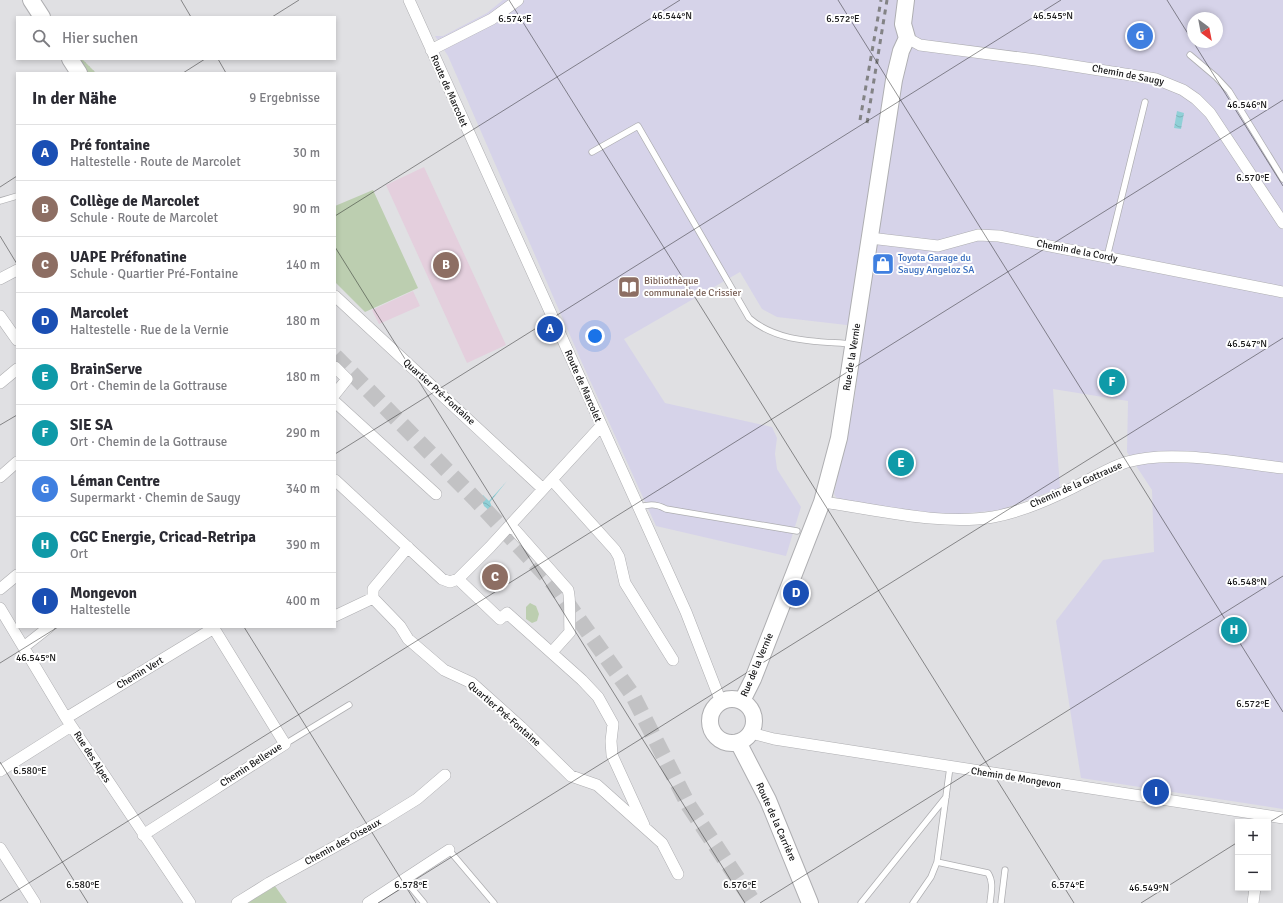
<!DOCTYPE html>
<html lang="de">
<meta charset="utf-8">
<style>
:root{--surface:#fff;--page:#f7f7f7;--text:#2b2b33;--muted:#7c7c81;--line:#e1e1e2;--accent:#1c8460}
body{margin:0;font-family:Signika,sans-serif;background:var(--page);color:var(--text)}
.controls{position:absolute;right:12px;bottom:12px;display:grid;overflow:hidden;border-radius:0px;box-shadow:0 2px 6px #0003}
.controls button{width:36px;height:36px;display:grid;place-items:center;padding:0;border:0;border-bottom:1px solid var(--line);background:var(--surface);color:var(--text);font:20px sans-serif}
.compass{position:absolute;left:1187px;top:12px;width:36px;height:36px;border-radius:50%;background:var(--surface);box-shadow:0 2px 6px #0003;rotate:148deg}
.you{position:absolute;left:595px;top:336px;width:14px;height:14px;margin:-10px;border:3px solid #fff;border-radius:50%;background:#1a73e8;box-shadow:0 0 0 6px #1a73e833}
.badge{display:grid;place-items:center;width:26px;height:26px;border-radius:50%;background:var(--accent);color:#fff;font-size:13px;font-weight:700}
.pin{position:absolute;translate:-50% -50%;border:2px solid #fff;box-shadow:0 1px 4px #0006}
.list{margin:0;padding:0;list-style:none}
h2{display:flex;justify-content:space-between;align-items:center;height:52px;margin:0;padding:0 16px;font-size:17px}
h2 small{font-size:13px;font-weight:400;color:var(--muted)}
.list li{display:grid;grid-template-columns:26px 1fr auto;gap:12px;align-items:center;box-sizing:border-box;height:56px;padding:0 16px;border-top:1px solid var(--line)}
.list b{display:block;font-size:15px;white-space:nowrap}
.list p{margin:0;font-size:13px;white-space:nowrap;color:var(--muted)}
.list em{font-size:13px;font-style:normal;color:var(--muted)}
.icon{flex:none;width:22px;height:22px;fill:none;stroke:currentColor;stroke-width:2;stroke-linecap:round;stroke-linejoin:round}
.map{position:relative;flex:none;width:1283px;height:903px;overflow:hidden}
.search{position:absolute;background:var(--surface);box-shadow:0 2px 6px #0003;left:16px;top:16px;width:320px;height:44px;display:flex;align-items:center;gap:10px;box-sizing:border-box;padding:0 14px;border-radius:0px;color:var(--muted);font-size:15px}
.panel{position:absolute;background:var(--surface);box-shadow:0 2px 6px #0003;left:16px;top:72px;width:320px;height:556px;border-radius:0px}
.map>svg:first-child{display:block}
.commercial{fill:#d6d3e9;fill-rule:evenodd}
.education{fill:#e4cfdd}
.grass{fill:url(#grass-dots)}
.green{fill:#bcceb0}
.water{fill:url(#water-waves)}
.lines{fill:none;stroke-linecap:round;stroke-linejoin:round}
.secondary-tunnel{stroke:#c2c2c4;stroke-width:16;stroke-dasharray:16 8;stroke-linecap:butt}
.lane-casing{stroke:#aeaeb1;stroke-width:7}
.street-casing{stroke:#aeaeb1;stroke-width:12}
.secondary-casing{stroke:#aeaeb1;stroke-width:18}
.lane{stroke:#fff;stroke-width:5.5}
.street{stroke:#fff;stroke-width:11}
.secondary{stroke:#fff;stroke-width:16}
.rail{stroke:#838385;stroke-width:3;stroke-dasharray:5 5;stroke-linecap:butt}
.ticks{fill:none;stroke:#161617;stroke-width:1;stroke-opacity:0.45}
.labels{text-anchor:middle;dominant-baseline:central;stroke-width:4;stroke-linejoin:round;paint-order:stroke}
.street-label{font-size:10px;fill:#161617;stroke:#fff}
.shop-label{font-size:10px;fill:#366cbe;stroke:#fff;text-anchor:start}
.education-label{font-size:10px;fill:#785e54;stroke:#fff;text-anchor:start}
.ticks-label{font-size:10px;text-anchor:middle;fill:#161617;stroke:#fff;stroke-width:4;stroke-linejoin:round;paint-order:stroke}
</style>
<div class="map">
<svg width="1283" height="903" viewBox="0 0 1283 903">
<defs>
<pattern id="grass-dots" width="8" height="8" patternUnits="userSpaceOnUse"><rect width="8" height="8" fill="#bcceb0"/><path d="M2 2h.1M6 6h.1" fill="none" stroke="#a1b097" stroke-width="1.8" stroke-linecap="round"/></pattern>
<pattern id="water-waves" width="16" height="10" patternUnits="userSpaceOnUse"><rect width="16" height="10" fill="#90d0d7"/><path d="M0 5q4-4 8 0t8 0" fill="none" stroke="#7bb2b8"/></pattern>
</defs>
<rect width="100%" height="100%" fill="#e0e0e3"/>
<path class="commercial" d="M503,0h780v809l-202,-31 -25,-157 47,-61 51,-8 -2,-62 -25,-38 1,-51 -75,-12 7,99 -60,22 -51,5 -110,-13 -5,-8 20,-92 10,-75 -87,-10 -15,-8 -22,-37 -116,67 41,64 107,24 5,11 -2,16 2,15 24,38 -15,49 -130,-30 -73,-161 -135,-309 -13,-20h8l44,-23zM1193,18h24v24h-24z"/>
<path class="education" d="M424,167l82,178 -39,18 -81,-178z
M413,291l7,15 -41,18 -7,-14z"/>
<path class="grass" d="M78,59h4l14,14h-9z"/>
<path class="green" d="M373,190l45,98 -53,24 -30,-30v-76z
M530,603l6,3 3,8 -2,7 -5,2 -6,-4v-12z
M275,886l12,17h-39z"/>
<path class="water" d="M1177,111l7,2 -3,16 -7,-1z
M507,481l-17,21 3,8 -2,2 -7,-6 -3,-8 2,-3 6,6z"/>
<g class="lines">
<path class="secondary-tunnel" d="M335,356l142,145 76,82 79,111 57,112 65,97"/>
<g class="lane-casing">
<path id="lane" d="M1190,55l26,22 13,14 54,88
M592,152l46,-26 111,192c29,25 68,23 103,26
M0,201l17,-5
M1107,257l38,-155
M638,508c11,-5 19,-4 28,1l131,22
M285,744l64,-39
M950,767l-13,95 51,11c6,9 3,20 2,30
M449,850l45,53
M404,879l20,24
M861,903l85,-106
M913,903l18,-26 6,-15
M1001,903l4,-33"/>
</g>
<g class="street-casing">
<path id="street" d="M409,0l277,612 35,90
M907,38l13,7 116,15 120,19 27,11 13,9 14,14 73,110
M431,50l61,-31 26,-19
M870,238l68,8 40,-11 21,1 284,56
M0,279l17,-9
M335,296l208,193
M0,316l17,24
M335,367l12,12 -12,15
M0,383l17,-14
M335,402l101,92
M0,477l17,-15
M335,480l107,99 8,3 8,-3 32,-32 111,-121
M552,480l63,70 4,7 6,26 48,77
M822,502c54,7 118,24 171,15 32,-6 65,-21 93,-36 14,-7 27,-15 41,-19 43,-13 111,1 156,6
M508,527l7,3 53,60c3,9 1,31 2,42l-18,20
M408,547l-35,42v9l27,28 8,13 36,31 28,13 49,44 50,49 26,9 65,58 16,31
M458,579l42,40 7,-6 75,67 16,17 15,27 -2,17 1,14 32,70
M0,589l17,-14
M0,608l66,110 124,185
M335,616l38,-18
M25,646l24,-19
M66,718l148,-90
M751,733l23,6 509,79
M0,771l71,-45
M143,835l142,-91 -72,-117
M0,848l35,55
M237,903l32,-20 114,-63 34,-21 28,-24
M368,903l81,-53
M1253,903l2,-15"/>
</g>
<g class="secondary-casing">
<path id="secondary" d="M31,0l11,17
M70,59l9,14
M710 721a22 22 0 1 1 44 0a22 22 0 1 1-44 0Z
M742,701l11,-22 69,-177 17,-64 55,-358 7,-29 6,-13 -4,-14 3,-24
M738,742l30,58 42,103"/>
</g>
<use href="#lane" class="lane"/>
<use href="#street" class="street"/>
<use href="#secondary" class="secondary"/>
<path class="rail" d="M860,120l21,-120
M867,123l20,-123"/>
</g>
<path class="ticks" d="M181,0l10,17M509,0l565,903M838,0l445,712M1167,0l116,186M272,17l27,-17M218,59l8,14M183,73l22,-14M0,187l17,-11M335,216l345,-216M0,236l17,28M335,247l410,656M0,425l17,-10M335,454l726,-454M244,627l172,276M0,663l58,-36M0,762l88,141M1268,823l15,-9M0,901l1283,-801M378,903l905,-565M760,903l523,-327M1141,903l97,-61"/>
<defs>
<g id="shop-square" transform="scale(1.15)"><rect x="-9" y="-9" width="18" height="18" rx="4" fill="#3f7fe0" stroke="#fff"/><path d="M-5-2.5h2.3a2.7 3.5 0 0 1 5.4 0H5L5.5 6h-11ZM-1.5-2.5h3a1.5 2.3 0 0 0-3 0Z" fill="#fff"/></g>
<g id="library-square" transform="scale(1.15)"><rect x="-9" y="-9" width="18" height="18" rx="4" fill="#8d6e63" stroke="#fff"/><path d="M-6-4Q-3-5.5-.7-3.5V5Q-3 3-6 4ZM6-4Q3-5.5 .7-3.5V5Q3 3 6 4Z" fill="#fff"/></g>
</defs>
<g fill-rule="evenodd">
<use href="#shop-square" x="883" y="264"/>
<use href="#library-square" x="629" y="287"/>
</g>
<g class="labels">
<g class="street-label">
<text transform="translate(1128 75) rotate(11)">Chemin de Saugy</text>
<text transform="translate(449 91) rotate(66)">Route de Marcolet</text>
<text transform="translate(1077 251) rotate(11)">Chemin de la Cordy</text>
<text transform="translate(852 357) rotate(-81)">Rue de la Vernie</text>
<text transform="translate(583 386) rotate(66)">Route de Marcolet</text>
<text transform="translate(439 392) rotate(42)">Quartier Pré-Fontaine</text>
<text transform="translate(1076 485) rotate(-24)">Chemin de la Gottrause</text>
<text transform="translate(757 665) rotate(-67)">Rue de la Vernie</text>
<text transform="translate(140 673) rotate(-31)">Chemin Vert</text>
<text transform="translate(504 714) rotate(41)">Quartier Pré-Fontaine</text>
<text transform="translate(92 757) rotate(57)">Rue des Alpes</text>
<text transform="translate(251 765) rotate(-33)">Chemin Bellevue</text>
<text transform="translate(1016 778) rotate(9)">Chemin de Mongevon</text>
<text transform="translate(776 822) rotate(66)">Route de la Carrière</text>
<text transform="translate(343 842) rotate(-29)">Chemin des Oiseaux</text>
</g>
<g class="shop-label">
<text x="898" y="258">Toyota Garage du<tspan x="898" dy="12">Saugy Angeloz SA</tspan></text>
</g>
<g class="education-label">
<text x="644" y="281">Bibliothèque<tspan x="644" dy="12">communale de Crissier</tspan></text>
</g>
</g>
<g class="ticks-label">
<text x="672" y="19">46.544°N</text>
<text x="1053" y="19">46.545°N</text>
<text x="515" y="22">6.574°E</text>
<text x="843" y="22">6.572°E</text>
<text x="1247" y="108">46.546°N</text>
<text x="1253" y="181">6.570°E</text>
<text x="1247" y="347">46.547°N</text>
<text x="1247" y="585">46.548°N</text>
<text x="36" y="661">46.545°N</text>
<text x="1253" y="707">6.572°E</text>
<text x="30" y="774">6.580°E</text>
<text x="83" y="888">6.580°E</text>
<text x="411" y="888">6.578°E</text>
<text x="740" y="888">6.576°E</text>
<text x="1068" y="888">6.574°E</text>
<text x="1149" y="891">46.549°N</text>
</g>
</svg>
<div class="controls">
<button>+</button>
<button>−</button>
</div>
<svg class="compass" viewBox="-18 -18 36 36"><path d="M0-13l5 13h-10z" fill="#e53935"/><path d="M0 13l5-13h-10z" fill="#7c7c81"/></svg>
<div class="you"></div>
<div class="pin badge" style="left:550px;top:329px;background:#1a4fb4">A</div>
<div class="pin badge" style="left:446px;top:265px;background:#8d6e63">B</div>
<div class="pin badge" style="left:495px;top:577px;background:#8d6e63">C</div>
<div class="pin badge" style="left:796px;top:593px;background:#1a4fb4">D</div>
<div class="pin badge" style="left:901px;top:463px;background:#0f9aa8">E</div>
<div class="pin badge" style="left:1112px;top:382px;background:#0f9aa8">F</div>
<div class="pin badge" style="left:1140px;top:36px;background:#3f7fe0">G</div>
<div class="pin badge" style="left:1234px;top:630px;background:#0f9aa8">H</div>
<div class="pin badge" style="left:1156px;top:792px;background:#1a4fb4">I</div>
<div class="search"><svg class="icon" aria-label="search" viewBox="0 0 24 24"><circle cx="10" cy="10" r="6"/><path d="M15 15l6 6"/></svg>Hier suchen</div>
<section class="panel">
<h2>In der Nähe<small>9 Ergebnisse</small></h2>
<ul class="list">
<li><span class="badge" style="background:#1a4fb4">A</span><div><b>Pré fontaine</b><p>Haltestelle · Route de Marcolet</p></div><em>30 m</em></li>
<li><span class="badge" style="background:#8d6e63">B</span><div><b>Collège de Marcolet</b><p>Schule · Route de Marcolet</p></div><em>90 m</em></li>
<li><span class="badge" style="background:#8d6e63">C</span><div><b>UAPE Préfonatine</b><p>Schule · Quartier Pré-Fontaine</p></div><em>140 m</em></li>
<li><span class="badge" style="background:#1a4fb4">D</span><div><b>Marcolet</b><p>Haltestelle · Rue de la Vernie</p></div><em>180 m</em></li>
<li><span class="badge" style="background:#0f9aa8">E</span><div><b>BrainServe</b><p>Ort · Chemin de la Gottrause</p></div><em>180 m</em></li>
<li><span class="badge" style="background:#0f9aa8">F</span><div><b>SIE SA</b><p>Ort · Chemin de la Gottrause</p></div><em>290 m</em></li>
<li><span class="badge" style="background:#3f7fe0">G</span><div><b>Léman Centre</b><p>Supermarkt · Chemin de Saugy</p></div><em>340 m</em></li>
<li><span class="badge" style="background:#0f9aa8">H</span><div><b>CGC Energie, Cricad-Retripa</b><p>Ort</p></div><em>390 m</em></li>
<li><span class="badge" style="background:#1a4fb4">I</span><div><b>Mongevon</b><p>Haltestelle</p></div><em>400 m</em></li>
</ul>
</section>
</div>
